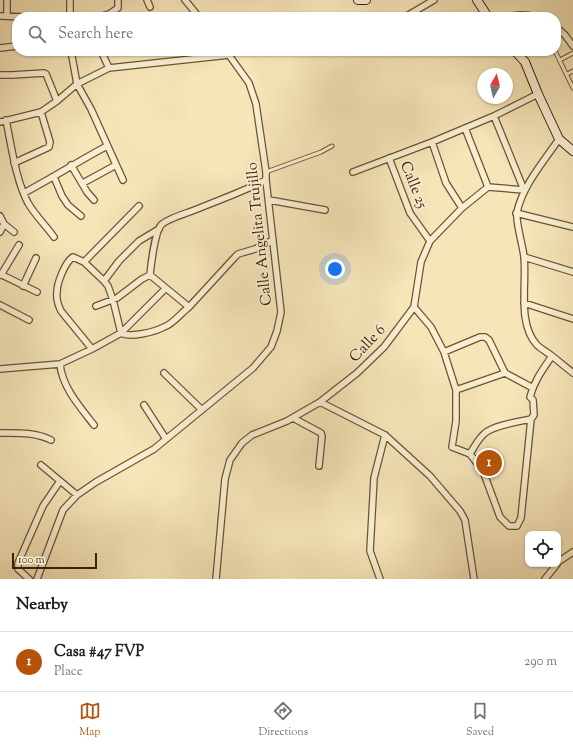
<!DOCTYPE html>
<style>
:root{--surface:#fff;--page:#f6f6f6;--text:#202124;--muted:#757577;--line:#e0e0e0;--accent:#b45309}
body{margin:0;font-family:"Sorts Mill Goudy",serif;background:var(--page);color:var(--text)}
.controls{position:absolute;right:12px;bottom:12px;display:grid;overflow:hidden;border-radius:8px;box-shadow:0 1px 3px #0004}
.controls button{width:36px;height:36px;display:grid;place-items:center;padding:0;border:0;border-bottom:1px solid var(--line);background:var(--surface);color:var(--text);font:20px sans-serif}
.compass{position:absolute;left:477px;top:68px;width:36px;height:36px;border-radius:50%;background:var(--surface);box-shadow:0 1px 3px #0004;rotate:8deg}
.scale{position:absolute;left:12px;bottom:10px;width:85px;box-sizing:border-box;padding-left:4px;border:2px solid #3a2300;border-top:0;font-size:11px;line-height:14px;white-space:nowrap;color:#3a2300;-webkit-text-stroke:3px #f9eed2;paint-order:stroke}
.you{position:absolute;left:335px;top:269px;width:14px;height:14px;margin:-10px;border:3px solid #fff;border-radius:50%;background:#1a73e8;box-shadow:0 0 0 6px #1a73e833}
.badge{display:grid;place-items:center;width:26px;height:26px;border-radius:50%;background:var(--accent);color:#fff;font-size:13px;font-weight:700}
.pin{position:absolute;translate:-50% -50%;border:2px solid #fff;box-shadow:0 1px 4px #0006}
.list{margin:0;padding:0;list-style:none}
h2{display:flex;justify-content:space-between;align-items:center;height:52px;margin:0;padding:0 16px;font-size:17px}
h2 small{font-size:13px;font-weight:400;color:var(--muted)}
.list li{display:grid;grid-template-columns:26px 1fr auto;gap:12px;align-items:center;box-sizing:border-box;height:60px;padding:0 16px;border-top:1px solid var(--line)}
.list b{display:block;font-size:15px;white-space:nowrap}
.list p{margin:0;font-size:13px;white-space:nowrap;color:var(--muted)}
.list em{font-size:13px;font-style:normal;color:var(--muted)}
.icon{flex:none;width:22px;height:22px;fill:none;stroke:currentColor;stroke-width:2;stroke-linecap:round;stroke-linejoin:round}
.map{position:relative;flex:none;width:573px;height:579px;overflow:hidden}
.search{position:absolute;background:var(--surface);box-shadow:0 1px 3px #0004;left:12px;right:12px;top:12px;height:44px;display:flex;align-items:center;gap:10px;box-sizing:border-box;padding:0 14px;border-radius:16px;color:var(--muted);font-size:15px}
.sheet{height:112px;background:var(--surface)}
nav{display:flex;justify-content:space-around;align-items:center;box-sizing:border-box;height:56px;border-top:1px solid var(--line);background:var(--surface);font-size:11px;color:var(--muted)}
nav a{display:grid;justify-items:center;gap:2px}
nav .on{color:var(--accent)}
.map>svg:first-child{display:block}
.building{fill:url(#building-back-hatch);stroke:#3a2300}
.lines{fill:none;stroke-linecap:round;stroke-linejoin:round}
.lane-casing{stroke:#69542e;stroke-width:5}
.street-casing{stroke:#69542e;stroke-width:8}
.secondary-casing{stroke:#3a2300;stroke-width:10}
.lane{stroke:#f9eed2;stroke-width:3}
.street{stroke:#f9eed2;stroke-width:5.5}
.secondary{stroke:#f9eed2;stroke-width:8}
.labels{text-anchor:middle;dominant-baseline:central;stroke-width:3.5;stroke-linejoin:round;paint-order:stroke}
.street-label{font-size:15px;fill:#3a2300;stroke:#f9eed2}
</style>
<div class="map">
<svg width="573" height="579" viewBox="0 0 573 579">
<defs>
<pattern id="building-back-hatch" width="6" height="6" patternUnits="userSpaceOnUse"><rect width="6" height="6" fill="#9c8860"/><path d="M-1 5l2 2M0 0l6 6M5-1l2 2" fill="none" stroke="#806f4d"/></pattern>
</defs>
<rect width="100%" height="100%" fill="#f6e5b9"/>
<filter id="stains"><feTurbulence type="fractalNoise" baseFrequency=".005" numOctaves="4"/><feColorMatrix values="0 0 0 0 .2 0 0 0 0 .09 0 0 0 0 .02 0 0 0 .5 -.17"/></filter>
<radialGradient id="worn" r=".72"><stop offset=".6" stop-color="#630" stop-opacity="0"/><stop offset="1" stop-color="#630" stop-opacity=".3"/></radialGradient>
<path class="building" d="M489,453l12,7 -16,12 -6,-6z"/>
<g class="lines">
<g class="lane-casing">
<path id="lane" d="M555,51l18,37
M560,60l13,-7
M567,74l6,-3
M266,172l55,-20 11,-6"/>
</g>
<g class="street-casing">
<path id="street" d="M147,0l3,7
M185,0l14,17
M0,16l26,1
M7,16v-16
M70,17v-17
M98,17l11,-3 9,-6v-8
M405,17l29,-17
M508,17c10,-3 18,-3 28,0
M556,27l9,8 8,11
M0,48l17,-2
M71,51l6,33 14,25 32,71
M101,51l8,17
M0,75h12l32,-2 2,1 11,27
M494,116l30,74
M6,120c5,24 10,61 22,83 7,12 18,23 26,34
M0,122l41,-10 16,-11 20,-17 32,-16 120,-13
M465,128l23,59
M432,142l14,41 16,25
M389,158l21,55 20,28
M14,163l35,-16 1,-5 -9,-30
M71,165l16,27 7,8
M353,172l79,-30 62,-26 44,-22
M54,177l8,19 6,9 13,11
M83,183l33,-18
M24,193c28,-15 55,-32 83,-47
M269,200l56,10
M516,213l57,14
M0,216l4,8 10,8
M0,232l4,-8
M524,257l49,15
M84,262l55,-56
M0,274l37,18
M1,275l18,-30
M150,275c1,-10 5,-43 11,-50 6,-6 23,-11 31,-14 25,-10 50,-19 74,-31
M104,281l15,-20 20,-20 20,-12
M23,286l13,-28
M165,289l-44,44 -29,16 -31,-38c-3,-6 -5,-12 -4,-19 0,-9 8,-30 16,-35l11,5 20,19 4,5 5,14 8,33c10,5 33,-1 43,-6 9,-3 17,-14 25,-20
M524,303l49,16
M0,305l29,15
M96,306l21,-8 25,-19 8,-4 39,32 46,-50 3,-3 17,-5 18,-9
M414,307l17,20 13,25 12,38v31l-4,26 18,7
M92,349l-32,15c2,23 20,43 34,61
M444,352l36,-15h5l4,3 16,33 28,15
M552,356l21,17
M0,369l60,-5
M164,373l38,37
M456,390l49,-17
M320,402l65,33 45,41 30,35 5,9 9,59
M144,405l22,34
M293,418l28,15 1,3 -3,30
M531,419c-14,3 -36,6 -46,14 -7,6 -11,14 -15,21l13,17 17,46 9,9h8l4,-8 10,-99 3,-4 -1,-15 -3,-3c4,-16 13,-28 22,-41 -5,-4 -11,-7 -15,-11 -20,-21 -10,-62 -13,-88 -1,-11 -9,-37 -7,-45 6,-27 27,-51 42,-73
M0,433c18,0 35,-1 51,7
M41,465l36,30
M558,562l15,-10
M29,579l-11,-10v-6l25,-57 17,-25
M37,579l26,-69 14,-15 19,-13 58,-33 99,-81 18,-21 6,-16 4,-19 -15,-132v-8l-10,-68 -7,-21 -23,-32
M216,579l9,-100 5,-19 12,-17 10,-8 35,-14 33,-19 37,-29 27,-26 30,-40 7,-45 9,-21 32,-33 26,-21 36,3
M380,579l-10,-28 4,-73 11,-43
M545,579l12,-15"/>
</g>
<g class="secondary-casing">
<path id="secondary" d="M358,0h8
M477,0l11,17
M515,51l10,11 13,32 21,45 14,12"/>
</g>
<use href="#lane" class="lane"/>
<use href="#street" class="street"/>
<use href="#secondary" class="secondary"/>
</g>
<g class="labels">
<g class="street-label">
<text transform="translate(413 185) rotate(68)">Calle 25</text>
<text transform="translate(260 234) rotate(-96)">Calle Angelita Trujillo</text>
<text transform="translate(368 344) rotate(-47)">Calle 6</text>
</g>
</g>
<rect width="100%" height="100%" filter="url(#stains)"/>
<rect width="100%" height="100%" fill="url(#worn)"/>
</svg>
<div class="controls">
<button><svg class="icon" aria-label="locate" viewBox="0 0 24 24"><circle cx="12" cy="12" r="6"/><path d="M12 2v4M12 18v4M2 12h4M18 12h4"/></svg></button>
</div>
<svg class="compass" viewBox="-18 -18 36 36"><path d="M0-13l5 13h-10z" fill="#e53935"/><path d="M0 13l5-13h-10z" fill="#757577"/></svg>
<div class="scale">100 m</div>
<div class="you"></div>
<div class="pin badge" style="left:489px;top:463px">1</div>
<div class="search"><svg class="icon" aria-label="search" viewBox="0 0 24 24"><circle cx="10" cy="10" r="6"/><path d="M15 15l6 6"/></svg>Search here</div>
</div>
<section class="sheet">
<h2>Nearby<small></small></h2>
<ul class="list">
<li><span class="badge">1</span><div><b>Casa #47 FVP</b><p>Place</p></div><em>290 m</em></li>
</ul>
</section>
<nav>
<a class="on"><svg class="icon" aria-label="map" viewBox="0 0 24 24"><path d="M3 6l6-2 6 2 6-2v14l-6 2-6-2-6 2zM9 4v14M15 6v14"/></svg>Map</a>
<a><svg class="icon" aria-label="directions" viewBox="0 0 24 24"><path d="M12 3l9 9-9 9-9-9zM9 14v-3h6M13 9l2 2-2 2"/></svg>Directions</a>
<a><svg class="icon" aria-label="saved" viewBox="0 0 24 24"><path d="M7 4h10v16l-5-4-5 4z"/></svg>Saved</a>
</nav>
